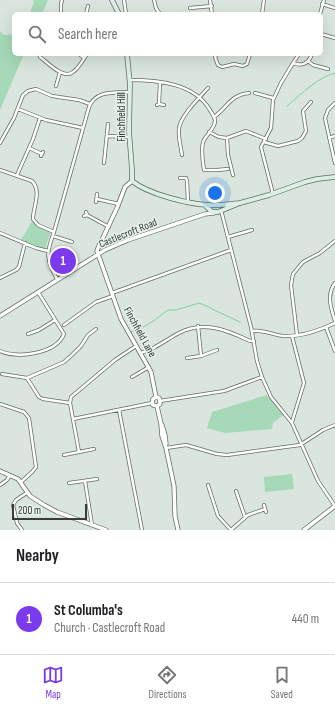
<!DOCTYPE html>
<meta charset="utf-8">
<style>
:root{--surface:#fff;--page:#f6f6f6;--text:#202124;--muted:#757577;--line:#e0e0e0;--accent:#7c3aed}
body{margin:0;font-family:"Sofia Sans Condensed",sans-serif;background:var(--page);color:var(--text)}
.scale{position:absolute;left:12px;bottom:10px;width:75px;box-sizing:border-box;padding-left:4px;border:2px solid #383d3a;border-top:0;font-size:11px;line-height:14px;white-space:nowrap;color:#383d3a;-webkit-text-stroke:3px #e6f2ea;paint-order:stroke}
.you{position:absolute;left:215px;top:193px;width:14px;height:14px;margin:-10px;border:3px solid #fff;border-radius:50%;background:#1a73e8;box-shadow:0 0 0 6px #1a73e833}
.badge{display:grid;place-items:center;width:26px;height:26px;border-radius:50%;background:var(--accent);color:#fff;font-size:13px;font-weight:700}
.pin{position:absolute;translate:-50% -50%;border:2px solid #fff;box-shadow:0 1px 4px #0006}
.list{margin:0;padding:0;list-style:none}
h2{display:flex;justify-content:space-between;align-items:center;height:52px;margin:0;padding:0 16px;font-size:17px}
h2 small{font-size:13px;font-weight:400;color:var(--muted)}
.list li{display:grid;grid-template-columns:26px 1fr auto;gap:12px;align-items:center;box-sizing:border-box;height:72px;padding:0 16px;border-top:1px solid var(--line)}
.list b{display:block;font-size:15px;white-space:nowrap}
.list p{margin:0;font-size:13px;white-space:nowrap;color:var(--muted)}
.list em{font-size:13px;font-style:normal;color:var(--muted)}
.icon{flex:none;width:22px;height:22px;fill:none;stroke:currentColor;stroke-width:2;stroke-linecap:round;stroke-linejoin:round}
.map{position:relative;flex:none;width:335px;height:530px;overflow:hidden}
.search{position:absolute;background:var(--surface);box-shadow:0 4px 16px #0002;left:12px;right:12px;top:12px;height:44px;display:flex;align-items:center;gap:10px;box-sizing:border-box;padding:0 14px;border-radius:6px;color:var(--muted);font-size:15px}
.sheet{height:124px;background:var(--surface)}
nav{display:flex;justify-content:space-around;align-items:center;box-sizing:border-box;height:56px;border-top:1px solid var(--line);background:var(--surface);font-size:11px;color:var(--muted)}
nav a{display:grid;justify-items:center;gap:2px}
nav .on{color:var(--accent)}
.map>svg:first-child{display:block}
.green{fill:#a6d9b8}
.lines{fill:none;stroke-linecap:round;stroke-linejoin:round}
.stream{stroke:#83cfa0;stroke-width:1}
.minor-casing{stroke:#626d66;stroke-width:4}
.tertiary-casing{stroke:#626d66;stroke-width:5}
.secondary-casing{stroke:#626d66;stroke-width:5.5}
.minor{stroke:#fff;stroke-width:2.5}
.tertiary{stroke:#fff;stroke-width:3.5}
.secondary{stroke:#dbefe2;stroke-width:4}
.labels{text-anchor:middle;dominant-baseline:central;stroke-width:3;stroke-linejoin:round;paint-order:stroke}
.street-label{font-size:11px;fill:#383d3a;stroke:#e6f2ea}
</style>
<div class="map">
<svg width="335" height="530" viewBox="0 0 335 530">
<rect width="100%" height="100%" fill="#d9e5dd"/>
<path class="green" d="M32,0h16l-6,14h-12l4,-13z
M0,31l4,4 10,-1v20h10l-24,56z
M32,221l5,4 14,6 -6,18 -24,-9z
M267,395l16,20 -10,8 -1,6 -47,4 -18,-5 5,-16z
M292,474l2,15 -29,3 -1,-15z"/>
<g class="lines">
<path class="stream" d="M287,106c15,-12 29,-28 48,-33
M212,309l28,13
M156,319l12,-9h8l23,-7 12,5
M131,332l9,-3 15,-9"/>
<g class="minor-casing">
<path id="minor" d="M124,0l2,14
M154,0l2,8 4,6
M210,0l2,14
M322,4l13,4
M190,8l22,-2
M61,14v-10l1,-4
M86,14l2,-8
M262,14l2,-14
M320,14l4,-14
M321,34l14,4
M39,54l1,3c8,6 24,23 33,15 6,-4 10,-12 14,-18
M79,54l5,4
M217,54l-2,3 3,8 4,2 12,-3 9,2 4,-2 3,-10
M308,61l5,4 15,4
M293,63l6,-9
M130,80c28,0 64,3 80,30 2,4 5,7 5,11 0,7 -8,13 -11,19 -4,7 -1,22 0,30h13l11,-1
M56,86l4,-14
M255,93l18,5
M335,103l-7,7 -3,8 10,45
M159,104l1,-22
M157,105l2,-1 5,1
M18,109l28,11 37,8
M214,117c14,-10 16,-22 35,-24
M209,132l10,5 8,1 19,-7 20,8
M107,136l22,1
M227,138l1,17 5,20
M329,138l6,-2
M264,142l14,4 20,-5 4,-3 4,-7 -3,-20 8,-9
M0,143l14,-25 9,-23 5,-4 8,-2 16,7 27,4 11,4
M29,148l13,6
M182,155c-1,-8 -4,-17 -3,-26 1,-13 20,-31 29,-41
M41,156l2,-4
M104,163l4,-39
M0,170l32,11c10,10 1,26 1,38l5,6 16,7
M17,175l16,-36 7,-21
M180,178h6l1,3 1,21
M273,194l-12,-47 10,-19 2,-28 8,-17 12,-20c9,4 16,0 19,-9
M97,199l22,5
M96,202l1,-8
M221,210l30,117 6,34 5,16 9,20 21,26 26,58 17,25
M87,215l22,12
M84,216l3,-1 -1,-3
M0,233l36,15 12,3
M53,236l19,6
M228,237l24,-7
M0,278l16,-8 3,-3 6,-24
M57,279c-11,-19 -11,-26 -3,-47l35,-125c7,-17 25,-14 41,-15
M335,283c-9,12 -4,25 0,38
M112,293l119,-43
M64,325l32,-23 17,-6
M198,326l3,30
M326,327l9,24
M252,331c10,-2 21,4 31,5 17,1 37,-6 52,-13
M28,334l11,-4 16,-10
M297,335l-6,-50 2,-11 10,-12 17,-9 15,-12
M0,351c17,8 56,3 64,-17l-26,-42
M141,353c4,-2 10,-3 14,-6 8,-4 16,-10 24,-14 24,-13 48,-3 71,8h4
M187,358l14,-2 16,-6
M2,374l25,4 28,-12 9,-4 8,-7 9,-9 7,-11 8,-6
M132,377l17,-10
M27,378l12,19 4,2 27,4
M160,401l64,-10 38,-14
M0,404l24,8 5,6 7,49 -4,5 -11,10
M119,410l23,120
M73,419l79,-16
M292,422l12,-39 -12,-47
M166,448l20,-3 31,9 10,1 73,-10 23,-15 12,-5
M79,452l15,-3
M64,455l15,-3 -9,-49 1,-6 44,-37 21,-14
M85,481l7,44
M69,483l28,-4
M0,485l7,-5 3,-5
M208,485l10,31 13,14
M236,491l9,26
M264,505l2,7
M22,530l-5,-7 -4,-18 3,-5 12,-8
M231,530l17,-15 17,-6"/>
</g>
<g class="tertiary-casing">
<path id="tertiary" d="M132,181l-7,6 -8,21 -19,40 -1,3 24,68 30,53 5,25
M0,316l105,-66 23,-10 77,-26 9,-1
M156,397l-3,2 -1,4 1,2 4,1
M156,397l3,1 1,3v3l-3,2
M157,406l4,18 1,12 4,12 8,38 1,30 3,14
M162,425l3,10 1,9
M0,471l18,8 12,17 14,9 13,7 49,18
M304,530l31,-24"/>
</g>
<g class="secondary-casing">
<path id="secondary" d="M112,0l7,14
M127,54l3,31 -1,46 3,39v11c16,13 56,23 77,24 10,1 21,-1 31,-2
M205,205l7,7h6l22,-9 29,-8 36,-13 12,-3 18,-2"/>
</g>
<use href="#minor" class="minor"/>
<use href="#tertiary" class="tertiary"/>
<use href="#secondary" class="secondary"/>
</g>
<g class="labels">
<g class="street-label">
<text transform="translate(121 117) rotate(-90)">Finchfield Hill</text>
<text transform="translate(128 233) rotate(-22)">Castlecroft Road</text>
<text transform="translate(140 332) rotate(61)">Finchfield Lane</text>
</g>
</g>
</svg>
<div class="scale">200 m</div>
<div class="you"></div>
<div class="pin badge" style="left:63px;top:261px">1</div>
<div class="search"><svg class="icon" aria-label="search" viewBox="0 0 24 24"><circle cx="10" cy="10" r="6"/><path d="M15 15l6 6"/></svg>Search here</div>
</div>
<section class="sheet">
<h2>Nearby<small></small></h2>
<ul class="list">
<li><span class="badge">1</span><div><b>St Columba's</b><p>Church · Castlecroft Road</p></div><em>440 m</em></li>
</ul>
</section>
<nav>
<a class="on"><svg class="icon" aria-label="map" viewBox="0 0 24 24"><path d="M3 6l6-2 6 2 6-2v14l-6 2-6-2-6 2zM9 4v14M15 6v14"/></svg>Map</a>
<a><svg class="icon" aria-label="directions" viewBox="0 0 24 24"><path d="M12 3l9 9-9 9-9-9zM9 14v-3h6M13 9l2 2-2 2"/></svg>Directions</a>
<a><svg class="icon" aria-label="saved" viewBox="0 0 24 24"><path d="M7 4h10v16l-5-4-5 4z"/></svg>Saved</a>
</nav>
